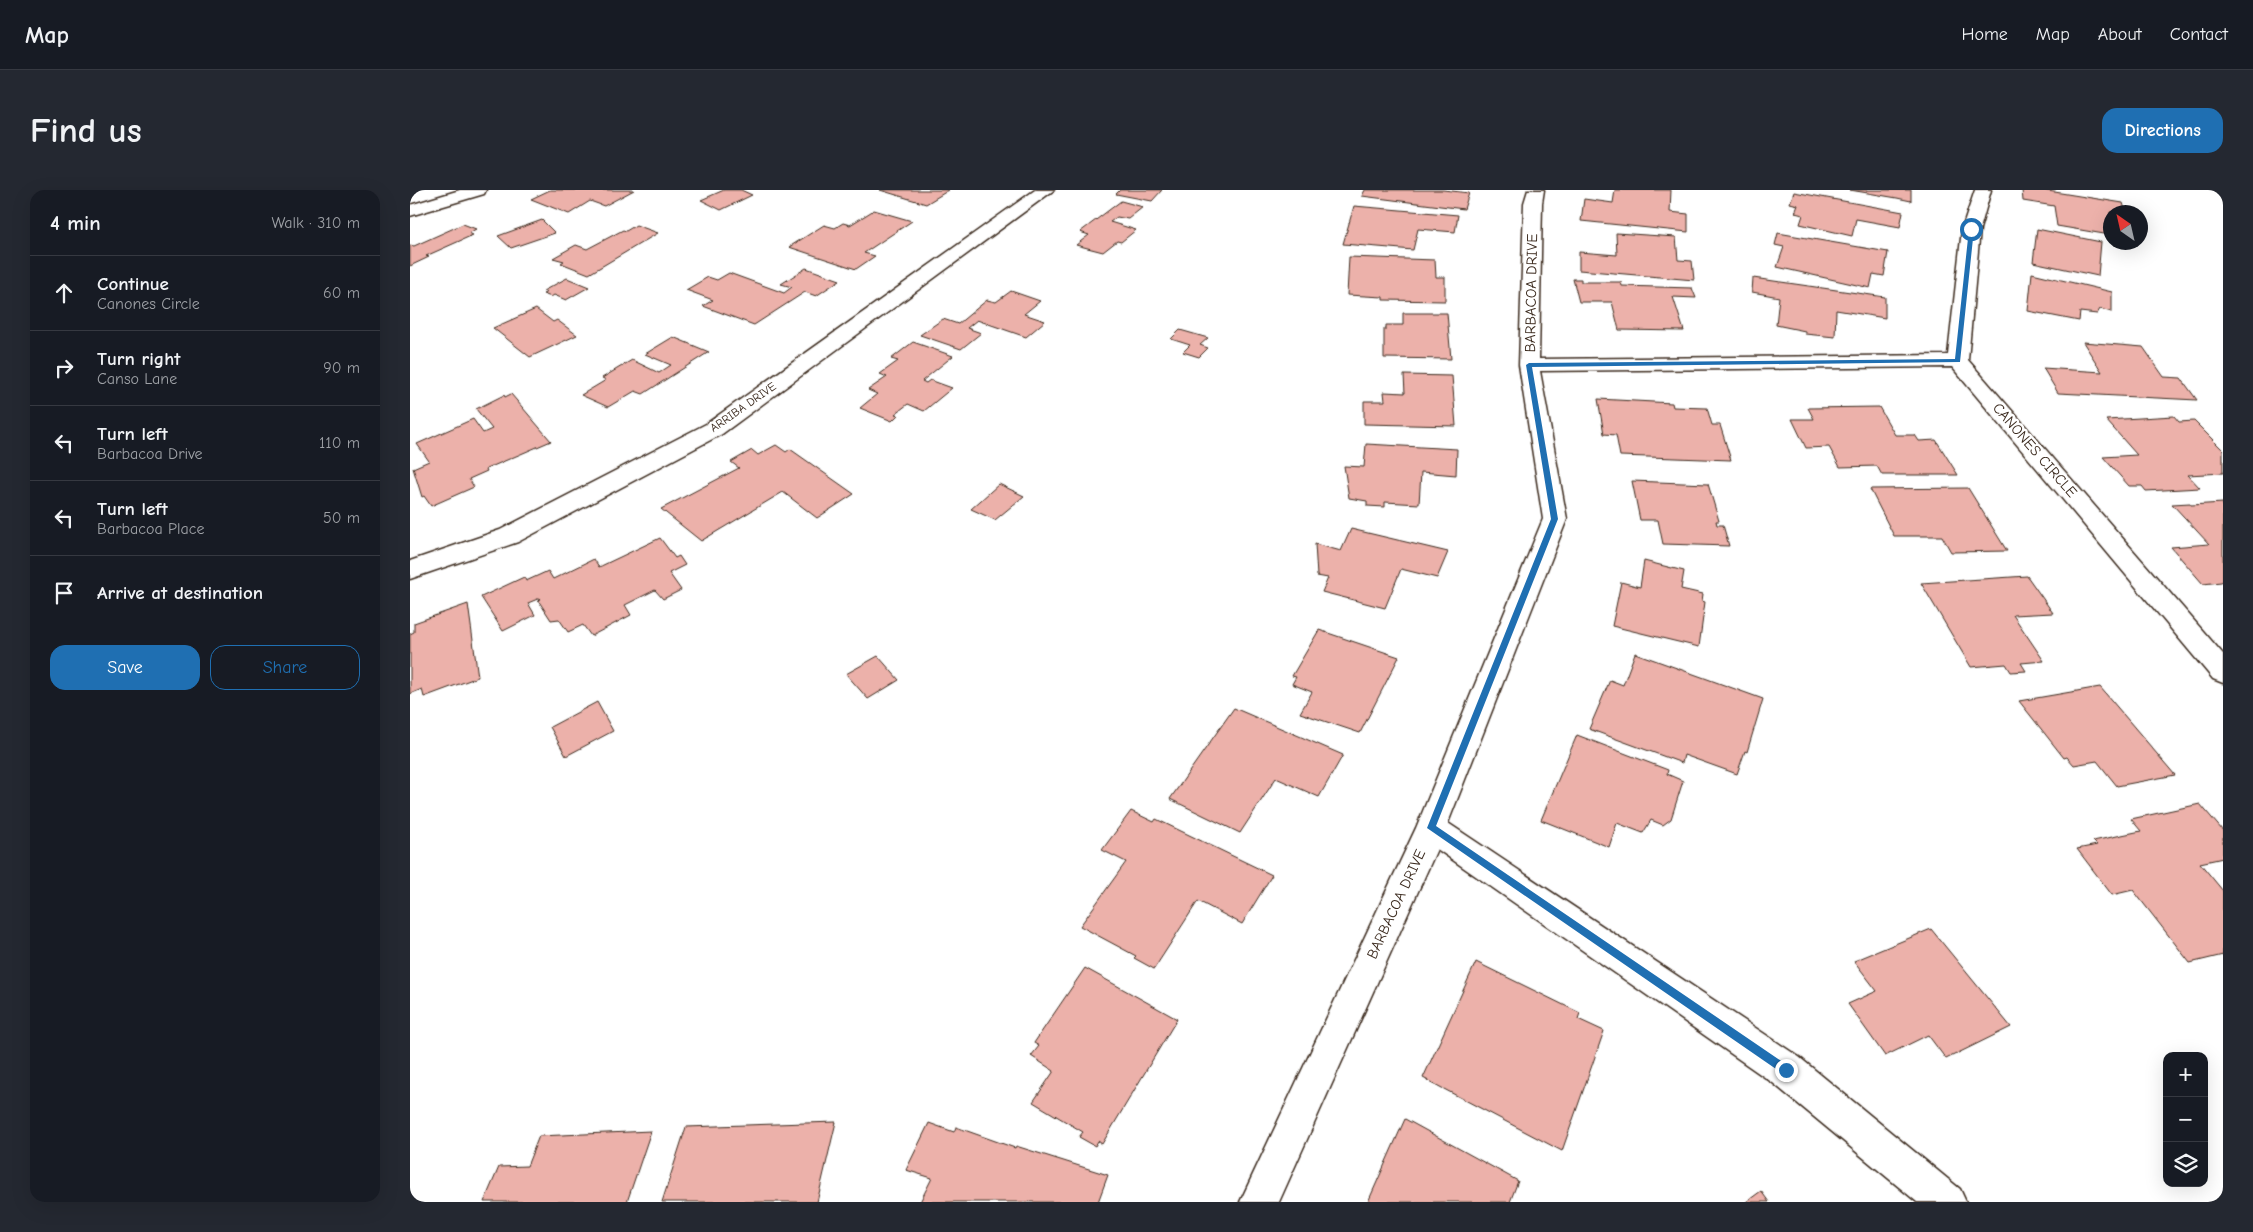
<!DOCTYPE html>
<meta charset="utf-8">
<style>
:root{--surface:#171b24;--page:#242831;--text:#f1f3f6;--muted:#9ea1a6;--line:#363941;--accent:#1f6fb2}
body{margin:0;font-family:"Comic Neue",sans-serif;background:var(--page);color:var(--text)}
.controls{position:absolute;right:15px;bottom:15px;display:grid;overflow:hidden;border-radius:10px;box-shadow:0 5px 20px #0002}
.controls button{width:45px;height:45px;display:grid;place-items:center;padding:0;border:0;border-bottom:1px solid var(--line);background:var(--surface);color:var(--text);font:25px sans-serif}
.compass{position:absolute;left:1693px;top:15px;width:45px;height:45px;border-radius:50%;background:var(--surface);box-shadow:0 5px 20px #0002;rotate:326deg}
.stop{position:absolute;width:15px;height:15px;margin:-11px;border:4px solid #1f6fb2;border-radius:50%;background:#fff}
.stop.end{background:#1f6fb2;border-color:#fff;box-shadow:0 1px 5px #0008}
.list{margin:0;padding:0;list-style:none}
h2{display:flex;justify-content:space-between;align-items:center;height:65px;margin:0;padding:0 20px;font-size:21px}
h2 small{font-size:16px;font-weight:400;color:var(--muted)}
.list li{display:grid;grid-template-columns:32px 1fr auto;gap:15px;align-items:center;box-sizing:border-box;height:75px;padding:0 20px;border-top:1px solid var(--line)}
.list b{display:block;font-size:19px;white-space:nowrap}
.list p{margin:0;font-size:16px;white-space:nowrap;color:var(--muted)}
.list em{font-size:16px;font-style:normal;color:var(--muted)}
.actions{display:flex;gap:10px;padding:15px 20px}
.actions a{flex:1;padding:11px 0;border:1px solid var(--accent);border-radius:15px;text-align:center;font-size:18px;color:var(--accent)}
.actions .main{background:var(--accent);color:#fff}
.icon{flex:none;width:28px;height:28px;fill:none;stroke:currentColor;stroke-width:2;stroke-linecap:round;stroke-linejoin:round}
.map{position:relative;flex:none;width:1813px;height:1012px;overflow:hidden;border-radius:15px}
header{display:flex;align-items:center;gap:30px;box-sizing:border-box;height:70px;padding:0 25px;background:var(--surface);border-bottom:1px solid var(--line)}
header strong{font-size:24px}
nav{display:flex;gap:28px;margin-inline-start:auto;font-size:18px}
.intro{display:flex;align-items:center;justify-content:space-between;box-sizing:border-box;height:120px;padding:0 30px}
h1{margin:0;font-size:35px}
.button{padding:12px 22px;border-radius:15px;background:var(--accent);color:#fff;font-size:18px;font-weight:700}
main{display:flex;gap:30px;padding:0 30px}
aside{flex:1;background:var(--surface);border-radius:15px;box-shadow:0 5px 20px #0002}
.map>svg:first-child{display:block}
.building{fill:#ecb1aa;stroke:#3b2a1e}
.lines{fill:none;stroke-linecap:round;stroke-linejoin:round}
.minor-casing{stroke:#3b2a1e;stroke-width:3}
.minor{fill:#fff;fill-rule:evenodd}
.route{fill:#1f6fb2}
.labels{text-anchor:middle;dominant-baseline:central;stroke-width:4.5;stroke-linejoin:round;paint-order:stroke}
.far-street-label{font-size:12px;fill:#3b2a1e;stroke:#fff}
.street-label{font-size:15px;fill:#3b2a1e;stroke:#fff}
</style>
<header>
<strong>Map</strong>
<nav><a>Home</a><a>Map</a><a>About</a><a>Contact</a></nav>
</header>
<div class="intro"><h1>Find us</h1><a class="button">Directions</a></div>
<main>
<aside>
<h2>4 min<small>Walk · 310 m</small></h2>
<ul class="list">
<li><svg class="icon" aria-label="ahead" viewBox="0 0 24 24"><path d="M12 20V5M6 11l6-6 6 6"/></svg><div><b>Continue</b><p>Canones Circle</p></div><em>60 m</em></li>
<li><svg class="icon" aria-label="right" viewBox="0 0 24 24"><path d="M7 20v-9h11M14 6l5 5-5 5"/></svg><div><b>Turn right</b><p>Canso Lane</p></div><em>90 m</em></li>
<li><svg class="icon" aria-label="left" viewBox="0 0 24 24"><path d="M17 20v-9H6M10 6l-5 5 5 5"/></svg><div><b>Turn left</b><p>Barbacoa Drive</p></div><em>110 m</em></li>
<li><svg class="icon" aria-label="left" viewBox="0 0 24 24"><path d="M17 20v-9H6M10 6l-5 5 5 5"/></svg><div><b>Turn left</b><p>Barbacoa Place</p></div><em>50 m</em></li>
<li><svg class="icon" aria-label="arrive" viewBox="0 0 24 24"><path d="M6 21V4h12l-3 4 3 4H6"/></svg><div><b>Arrive at destination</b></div></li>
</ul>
<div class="actions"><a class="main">Save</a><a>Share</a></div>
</aside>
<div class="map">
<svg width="1813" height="1012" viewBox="0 0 1813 1012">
<rect width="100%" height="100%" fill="#fff"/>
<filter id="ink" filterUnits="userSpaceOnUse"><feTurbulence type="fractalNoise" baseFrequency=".02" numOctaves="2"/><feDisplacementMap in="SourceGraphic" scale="10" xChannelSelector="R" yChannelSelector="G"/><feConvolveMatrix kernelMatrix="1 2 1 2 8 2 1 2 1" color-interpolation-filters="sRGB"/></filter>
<g filter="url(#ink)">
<path class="building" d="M140,0h84l-30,16 -14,-5 -21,13 -38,-15z
M314,0h17l11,5 -31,15 -20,-10z
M470,0h69l-23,14z
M710,0h42l-10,11 -36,-7z
M955,0h78l26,3 -5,16 -102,-13z
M1205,0h56l-1,22 18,2v18l-107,-11 3,-22 29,4z
M1440,0h61v11l-14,-3z
M1612,0h20l81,13 3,9h-16v6h-3l3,17 -53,-9 -3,-20 -31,-5z
M1384,2l109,20 -3,15 -44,-8 -4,17 -52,-12 3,-9 -8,-2 3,-8 -8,-2z
M711,11l22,6 -15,12 -11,-2 -7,5 26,8 -15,12 -4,-1 -14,11 -27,-7 13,-10 -9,-3z
M944,16l104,9 -3,17 -37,-3 -5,21 -70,-6z
M464,20l38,11 -48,32 11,3 -19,13 -67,-22 35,-22 11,3 8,-5 7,2z
M132,30l13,13 -44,15 -13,-12z
M53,34l13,5 -7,4 4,2 -47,21 3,1 -19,9v-21l4,1z
M226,35l22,8 -69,41 -28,-11 3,-2 -11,-3 23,-13 11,4 36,-19 3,1z
M1627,39l64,13 -3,34 -65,-14z
M1206,43l60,4 2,23 14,1 2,19 -115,-10v-18l38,3z
M1368,43l110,19 -4,24 -11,-2 -3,14 -93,-21 7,-20 -9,-2z
M939,67l86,3 1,17h9v24l-62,-1v-3l-36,-2z
M396,78l34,12 -24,16 -11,-4 -51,33 -51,-19 10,-6 -27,-10 22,-13 9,3 12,-7 55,20 8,-6 -11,-3z
M1622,83l80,19v20l-12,-3 -3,5 -17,-2 -1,9 -51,-10z
M157,88l22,9 -23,13 -12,-5 -3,2 -8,-3 4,-2 -4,-1z
M1343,88l132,19v21l-49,-8 -1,27 -30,-3v-3l-29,-6 3,-28 -27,-5z
M1163,89h8v3h40l1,4 70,2 4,10 -23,-1 11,34 -65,-1 -7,-28h-33z
M601,101l29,10 -16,13 21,7 -19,16 -49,-17 -10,8 14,5 -20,16 -41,-14 23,-16 15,5 29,-24 9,2z
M126,119l17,13 4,-2 20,15 -47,22 -37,-29z
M993,123h44l4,46 -67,-1v-29h2v-4h17z
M770,140l28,8 -8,7 8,3 -9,9 -16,-5 7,-7 -19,-6z
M263,147l36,15 -66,42 -8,-3 -27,16 -27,-12 25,-15 -4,-2 30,-18 27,13 12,-8 -26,-11z
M503,152l40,14 -31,25 4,2 4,-3 22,8 -28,23 -16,-7 -13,10 3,1 -6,6 -32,-13 17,-14 -9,-4 19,-13 -7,-3 18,-13 -7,-2z
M1673,152l60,5 21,30 17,1 16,22 -139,-7 -15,-25 59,4z
M994,185l48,1 4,50 -92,-2v-23h21l-1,-9 21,1z
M101,204l40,47 -65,28 1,2 -18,8 5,8 -43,19 -7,-10 -2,1 -9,-29 16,-7 -12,-17 56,-25 10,14 9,-4 -16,-20 28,-14 1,2z
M1188,209l74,4 1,4 34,1 5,17h8l11,35 -111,-4 -4,-21 -12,-1z
M1469,217l16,28h20l4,6 17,-1 22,35h-76l-5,-9 -37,1 -11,-20 -23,1 -14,-29h22l-6,-11z
M1764,226l5,6 15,-1 29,29v23l-35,2 12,13 -54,3 -4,-5h-13l-26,-29 34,-2 -31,-35z
M956,254l91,5 -1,26 -35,-3 -2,32 -34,-2v5l-18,-1v-5l-18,-3 -5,-32 20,1z
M366,255l10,7 4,-3 64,45 -37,24 -34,-26 -82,49 -40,-32 78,-41 -8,-6 21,-12 6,5z
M1222,291l76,3 11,37h-3l1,4h6l6,21 -66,-2 -5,-24h-18z
M589,294l25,12 -29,24 -24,-11z
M1558,298l39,63 -56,1 -9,-16h-48l-24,-47z
M1780,313l1,2 32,-2v78l-2,1 -18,2 -32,-37 38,-3 -37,-40z
M941,339l97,23 -11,26 -36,-9 -16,39 -63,-16 6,-14 -11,-2 -2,-32 26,7z
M250,348l15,20 4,-2 6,9 -16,8 12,17 -18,9 -8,-9 -30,15 6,10 -40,21 -8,-11 -15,7 -9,-13 -8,1 -13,-20 3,-1 -1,-1 -12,5 7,12 -32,16 -22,-34 43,-20 2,4 22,-10 5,8 41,-20 5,8z
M1234,371l40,10 -3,18 22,5 -1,7 3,1 -6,45 -87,-21 9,-44 19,5z
M1617,386l26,37 -40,2 31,46 -23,2 5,8 -15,1 -5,-8 -35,3 -50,-84z
M58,414l10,73 -54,20 -2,-8 -12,5v-60l4,-2v-9z
M909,440l80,27 -39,76 -60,-20 12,-21 -20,-8 4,-7 -4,-1z
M1225,463l128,46 -16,53 -2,-1 -8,23 -53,-19 -2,8 -93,-34 21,-49 13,5z
M468,466l21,24 -31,19 -22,-25z
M1690,497l75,88 -58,11 -20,-25 -23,4 -7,-8 -3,1 -45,-57z
M187,512l16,29 -47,25 -16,-29z
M824,518l109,47 -24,42 -43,-19 -36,55 -70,-34z
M1167,545l91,35 -1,4 16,7 -12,38 -8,6 -12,-5 -8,13 -26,-10 -8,24 -68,-27z
M1790,614l23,27v27l-23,5 23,28v64l-33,8 -57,-73 -21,5 -35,-46 20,-4 -4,-4 48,-10 -10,-12z
M721,621l23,11 2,-3 116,56 -30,49 -44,-23 -44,68 -20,-11 2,-2 -56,-30 46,-64 -24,-12z
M1521,739l80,98 -65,32 -18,-24 -43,21 -37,-52 29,-13 -23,-30z
M1066,772l104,51 -2,6 26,12 -42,120 -139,-73z
M675,778l92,51 -75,125 -4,-3 -3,5 -16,-9 4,-5 -50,-30 21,-31 -23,-15 8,-10 -5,-3z
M995,929l113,62 -8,21h-142z
M426,932l-19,80h-155l24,-75z
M519,933l25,9 2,-5 59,21 1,-2 92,29 -10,27h-178l12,-24 -26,-8z
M241,941l-24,71h-143l15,-35 28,-1 12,-30z
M1351,1001l8,11h-23z"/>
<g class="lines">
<g class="minor-casing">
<path id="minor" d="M50,0h26l-2,4 -74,22v-11z
M625,0h19l-332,244 -204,108 -108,37v-18l90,-31 206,-106z
M1118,0h16l-2,13 -3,156 409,-4 14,-126 13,-39h16l-11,39 -12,131 255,294v29l-10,-4 -261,-312 -412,4 27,148 -119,304 351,234 161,132 6,13h-49l-144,-119 -336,-234 -158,353h-39l176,-374 127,-309 -24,-154 5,-162z"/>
</g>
<use href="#minor" class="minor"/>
</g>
</g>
<path class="route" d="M1561,37l3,2 -14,133 -428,5 26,152 -122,307 354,241 1,3 -5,6 -359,-248 124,-309 -25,-154 3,-2 426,-4 14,-130z"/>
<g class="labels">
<g class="far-street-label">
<text transform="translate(333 217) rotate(-35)">ARRIBA DRIVE</text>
</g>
<g class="street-label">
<text transform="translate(1121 103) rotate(-89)">BARBACOA DRIVE</text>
<text transform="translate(1625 260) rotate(49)">CANONES CIRCLE</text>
<text transform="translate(986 714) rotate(-65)">BARBACOA DRIVE</text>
</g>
</g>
</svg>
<div class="controls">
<button>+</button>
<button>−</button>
<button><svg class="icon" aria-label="layers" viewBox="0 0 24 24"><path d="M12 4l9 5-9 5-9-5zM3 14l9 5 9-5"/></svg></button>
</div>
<svg class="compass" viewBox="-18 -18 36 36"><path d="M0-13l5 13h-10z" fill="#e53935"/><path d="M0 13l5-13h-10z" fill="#9ea1a6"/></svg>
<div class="stop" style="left:1561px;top:39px"></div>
<div class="stop end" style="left:1376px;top:880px"></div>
</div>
</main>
